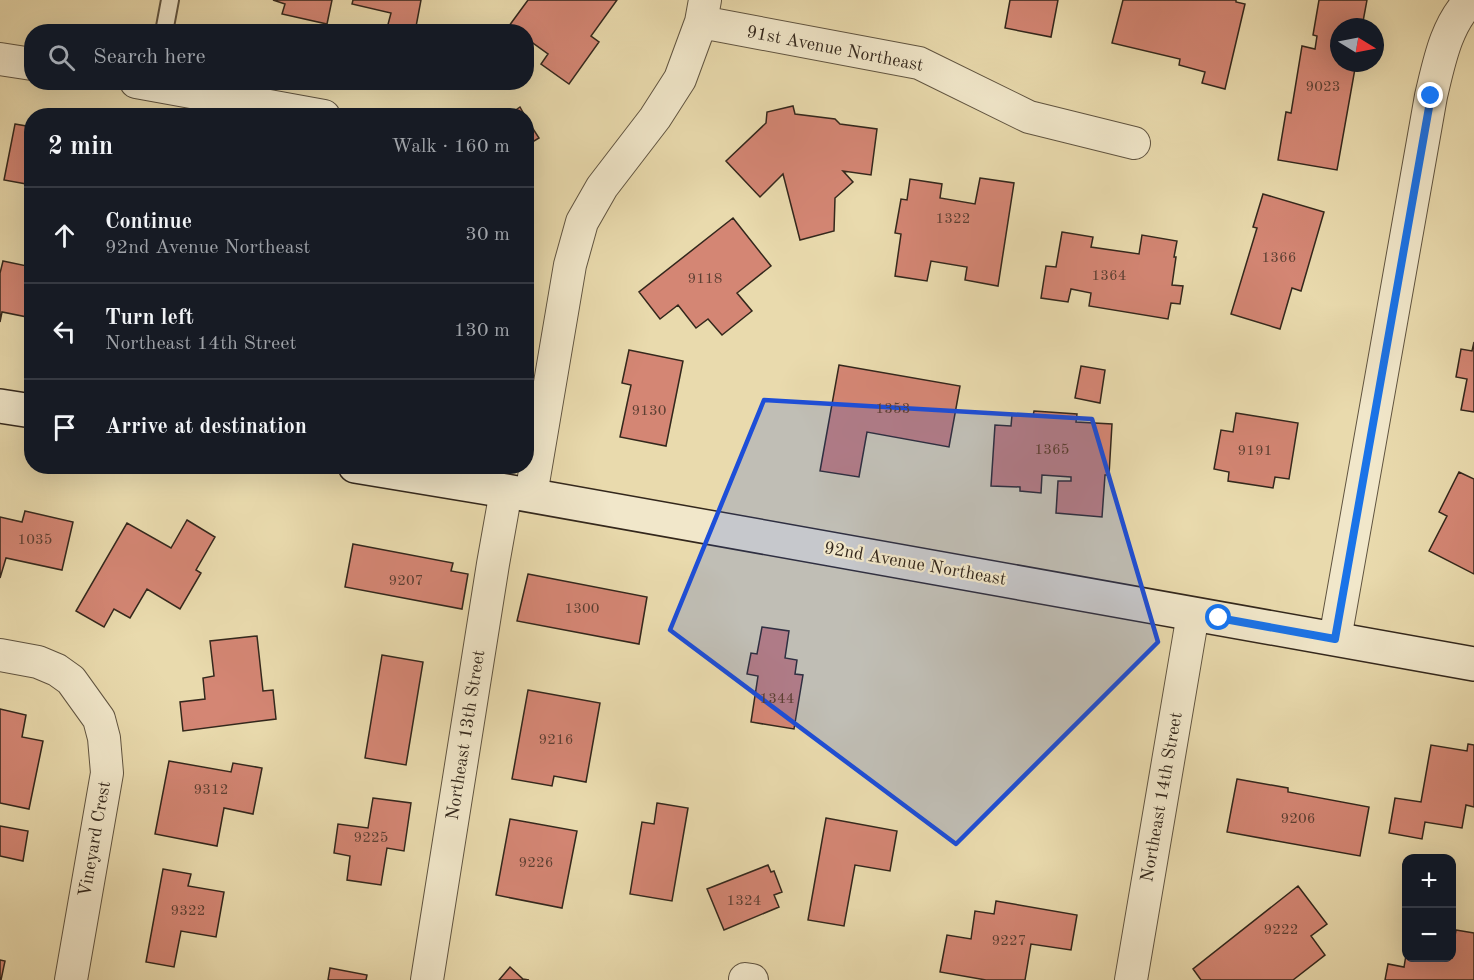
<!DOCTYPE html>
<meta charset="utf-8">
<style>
:root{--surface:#171b24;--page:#20242c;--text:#f1f3f6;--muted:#9ea1a6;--line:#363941}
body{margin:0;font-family:"Old Standard TT",serif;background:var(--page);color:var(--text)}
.controls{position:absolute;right:18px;bottom:18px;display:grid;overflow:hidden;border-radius:12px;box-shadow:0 6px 24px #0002}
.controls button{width:54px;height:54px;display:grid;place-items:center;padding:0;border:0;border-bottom:2px solid var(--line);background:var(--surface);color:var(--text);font:30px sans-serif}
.compass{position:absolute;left:1330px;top:18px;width:54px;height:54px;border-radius:50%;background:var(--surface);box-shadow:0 6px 24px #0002;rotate:100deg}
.stop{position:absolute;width:18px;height:18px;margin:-14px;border:4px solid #1a73e8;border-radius:50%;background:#fff}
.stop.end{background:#1a73e8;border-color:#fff;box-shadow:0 2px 6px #0008}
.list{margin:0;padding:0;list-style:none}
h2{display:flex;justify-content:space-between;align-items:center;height:78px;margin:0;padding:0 24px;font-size:26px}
h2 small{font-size:20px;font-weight:400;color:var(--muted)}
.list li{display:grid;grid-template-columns:39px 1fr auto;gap:18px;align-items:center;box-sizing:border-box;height:96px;padding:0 24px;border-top:2px solid var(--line)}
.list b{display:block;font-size:22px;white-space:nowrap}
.list p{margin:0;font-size:20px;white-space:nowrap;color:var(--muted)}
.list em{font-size:20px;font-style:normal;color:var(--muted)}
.icon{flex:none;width:33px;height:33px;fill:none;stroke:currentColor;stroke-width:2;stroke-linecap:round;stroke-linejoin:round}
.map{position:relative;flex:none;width:1474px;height:980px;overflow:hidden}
.search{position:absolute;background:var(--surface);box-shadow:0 6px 24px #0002;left:24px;top:24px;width:510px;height:66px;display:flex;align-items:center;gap:15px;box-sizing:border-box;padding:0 21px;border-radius:24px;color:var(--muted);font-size:22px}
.panel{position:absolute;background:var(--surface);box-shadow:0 6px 24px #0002;left:24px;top:108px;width:510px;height:366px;border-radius:24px}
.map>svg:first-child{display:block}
.building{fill:#d48674;stroke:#33271c;stroke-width:1.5}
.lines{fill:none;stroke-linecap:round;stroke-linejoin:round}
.lane-casing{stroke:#605440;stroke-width:20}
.street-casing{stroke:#605440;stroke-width:34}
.secondary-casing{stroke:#33271c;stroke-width:36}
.lane{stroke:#f1e7ca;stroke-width:16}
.street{stroke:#f1e7ca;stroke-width:32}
.secondary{stroke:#f1e7ca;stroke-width:33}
.route{stroke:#1a73e8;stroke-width:8}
.marked{fill:#1d4ed8;fill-opacity:0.2;stroke:#1d4ed8;stroke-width:4.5;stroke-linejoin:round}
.labels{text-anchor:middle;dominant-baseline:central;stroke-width:4.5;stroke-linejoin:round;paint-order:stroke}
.number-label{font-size:15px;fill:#5b3f32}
.street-label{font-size:18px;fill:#33271c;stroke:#f1e7ca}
</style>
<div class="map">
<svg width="1474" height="980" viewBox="0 0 1474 980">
<rect width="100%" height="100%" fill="#e9daad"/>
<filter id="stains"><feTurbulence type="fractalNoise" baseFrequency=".00333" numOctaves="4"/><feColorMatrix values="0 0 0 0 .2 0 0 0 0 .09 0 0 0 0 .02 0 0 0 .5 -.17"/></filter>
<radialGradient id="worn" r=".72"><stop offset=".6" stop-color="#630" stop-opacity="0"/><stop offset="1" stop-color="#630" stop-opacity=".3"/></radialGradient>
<path class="building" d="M273,0h59l-5,24 -45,-10 3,-10z
M353,0h68l-6,32h-29l5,-19 -39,-9z
M528,0h89l-26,36 8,6 -30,42 -28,-20 7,-10 -22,-16v-6h-9l-8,-6z
M1010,0h48l-7,37 -46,-9z
M1123,0h113v2l9,2 -20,85 -23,-6 3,-11 -26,-7 1,-6 -68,-16z
M1319,0h48l-5,27h-23v36h17l-19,107 -59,-10 8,-48 5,1 11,-67 13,3 2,-13 -4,-1z
M793,106l2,8 40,5 5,5 37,5 -6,46 -28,-4 10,11 -18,16 -1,33 -34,9 -17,-66 -23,23 -34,-36 40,-38 1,-11z
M520,107l5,9h-18z
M526,118l13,20 -13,8z
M15,124l17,3v58l-28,-5z
M980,178l34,5 -16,103 -33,-6 2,-13 -36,-6 -4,20 -32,-5 6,-42 -6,-1 6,-34 6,1 3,-21 32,5 -2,14 35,6z
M1263,194l61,18 -23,79 -9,-3 -12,41 -49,-15 26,-86 -4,-1z
M733,218l38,48 -34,27 15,18 -30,24 -14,-16 -12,9 -18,-23 -18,14 -21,-27z
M1062,232l31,5 -2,10 48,7 3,-19 35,6 -3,16h2l-4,28 11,1 -3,18 -9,-1 -3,16 -79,-13 2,-13 -20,-4 -3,13 -27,-4 5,-32 10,1z
M3,261l29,6v51l-30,-6 -2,10v-49z
M1474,342v70l-13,-2 6,-31 -11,-2 5,-28 11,2z
M629,350l54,11 -17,85 -46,-9 11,-52 -9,-2z
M839,365l121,21 -11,61 -82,-15 -8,45 -39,-6z
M1081,366l24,4 -5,33 -25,-5z
M1034,411l43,3 -1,8 36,2 -3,51h-4l-3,42 -46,-4 2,-32h13v-4l-29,-2 -1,18 -21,-2v-4l-29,-1 4,-61 16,1 1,-11 21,1z
M1236,413l62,10 -9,56 -14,-2 -2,11 -45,-7 1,-9 -15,-3 7,-39 12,2z
M1459,472l15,7v95l-45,-23 18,-35 -8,-4z
M25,511l48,11 -11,48 -56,-12 -6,20v-61l22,5z
M187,520l28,17 -19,33 5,3 -21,36 -33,-20 -17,29 -16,-9 -10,18 -28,-16 51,-88 44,25z
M353,544l100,19 -2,8 17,3 -6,35 -117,-22z
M528,574l119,23 -8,47 -122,-23z
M762,627l27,4 -4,27 12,2 -2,14 8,1 -9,54 -43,-7 7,-46 -11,-2 4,-21 6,1z
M257,636l6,55 10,-1 3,29 -93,12 -3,-29 25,-3 -2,-21 11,-2 -4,-35z
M382,655l41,7 -17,103 -41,-7z
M528,690l72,13 -14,79 -32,-6 -2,10 -40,-7z
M0,709l26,6 -4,22 21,4 -14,68 -29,-6z
M1468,744l6,1v62l-8,-2 -4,23 -37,-6 -3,17 -33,-6 6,-35 26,4 10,-57 36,6z
M169,761l62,11 2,-9 29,5 -9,46 -29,-6 -7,38 -62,-12z
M1237,779l51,9v4l81,15 -9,49 -133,-24z
M373,798l38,5 -7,48 -17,-3 -6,37 -34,-5 3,-24 -16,-3 4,-29 30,4z
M657,803l31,5 -16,93 -42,-7 12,-72 12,2z
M826,818l71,13 -7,40 -35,-6 -11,61 -36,-6z
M510,819l67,12 -15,77 -66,-13z
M0,826l28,5 -5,30 -23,-5z
M768,865l3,7 3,-1 8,21 -8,3 5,12 -55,23 -17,-41z
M163,869l28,5 -3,12 36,6 -8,45 -35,-6 -7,36 -28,-5z
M1298,886l29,38 -16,12 14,19 -32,25h-92l-8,-11z
M996,901l81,14 -6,35 -40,-6 -6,36h-39l-46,-8 7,-37 24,4 4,-28 19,3z
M1456,930l18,3v47h-89l3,-16 16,3 2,-12v3h46v-17h2z
M0,960l5,1 -4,19h-1z
M510,967l13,12 6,1h-30z
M330,968l37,7 -1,5h-38z"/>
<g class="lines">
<g class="lane-casing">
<path id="lane" d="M164,32l6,-32"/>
</g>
<g class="street-casing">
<path id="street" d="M701,22l218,41 110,54 105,26
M0,59l32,5
M136,82l188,34
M531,495l39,-230 12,-43 20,-35 53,-69 25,-39 21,-57 4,-22
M1335,639l96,-543c8,-33 15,-72 40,-96
M0,655l38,7 19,8 14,10 28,39 5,19 3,35 -36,207
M745,979l7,1
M427,980l66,-416 13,-73
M1131,980l62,-366"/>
</g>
<g class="secondary-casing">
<path id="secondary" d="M0,406l32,5
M355,466l151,25 968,173"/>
</g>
<use href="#lane" class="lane"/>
<use href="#street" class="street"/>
<use href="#secondary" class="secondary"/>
</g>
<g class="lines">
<path class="route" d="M1219,618l116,21 96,-543"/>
</g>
<path class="marked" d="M764,400l328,19 66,223 -202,202 -286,-214z"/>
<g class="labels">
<g class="number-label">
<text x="1323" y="87">9023</text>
<text x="953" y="219">1322</text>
<text x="1279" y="258">1366</text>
<text x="1109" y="276">1364</text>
<text x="705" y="279">9118</text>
<text x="893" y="409">1353</text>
<text x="649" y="411">9130</text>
<text x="1052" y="450">1365</text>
<text x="1255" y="451">9191</text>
<text x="35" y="540">1035</text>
<text x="406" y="581">9207</text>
<text x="582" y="609">1300</text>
<text x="777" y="699">1344</text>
<text x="556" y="740">9216</text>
<text x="211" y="790">9312</text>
<text x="1298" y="819">9206</text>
<text x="371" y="838">9225</text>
<text x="536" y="863">9226</text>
<text x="744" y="901">1324</text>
<text x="188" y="911">9322</text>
<text x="1281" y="930">9222</text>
<text x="1009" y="941">9227</text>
</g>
<g class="street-label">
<text transform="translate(835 49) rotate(11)">91st Avenue Northeast</text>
<text transform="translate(915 564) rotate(10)">92nd Avenue Northeast</text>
<text transform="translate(466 735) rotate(-81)">Northeast 13th Street</text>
<text transform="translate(1162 797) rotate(-80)">Northeast 14th Street</text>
<text transform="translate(95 839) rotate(-80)">Vineyard Crest</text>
</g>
</g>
<rect width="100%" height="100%" filter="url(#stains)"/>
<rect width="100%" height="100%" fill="url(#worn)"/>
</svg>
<div class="controls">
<button>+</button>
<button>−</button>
</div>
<svg class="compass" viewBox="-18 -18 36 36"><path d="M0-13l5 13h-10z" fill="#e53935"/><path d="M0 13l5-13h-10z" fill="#9ea1a6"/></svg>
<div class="stop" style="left:1219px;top:618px"></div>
<div class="stop end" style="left:1431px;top:96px"></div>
<div class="search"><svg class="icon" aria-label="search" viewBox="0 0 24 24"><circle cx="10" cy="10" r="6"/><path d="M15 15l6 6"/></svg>Search here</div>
<section class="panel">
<h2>2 min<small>Walk · 160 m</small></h2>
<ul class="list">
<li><svg class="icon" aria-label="ahead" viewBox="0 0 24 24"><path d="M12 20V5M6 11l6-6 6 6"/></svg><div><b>Continue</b><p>92nd Avenue Northeast</p></div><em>30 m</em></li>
<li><svg class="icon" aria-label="left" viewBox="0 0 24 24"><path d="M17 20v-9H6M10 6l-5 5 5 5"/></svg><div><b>Turn left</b><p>Northeast 14th Street</p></div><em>130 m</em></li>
<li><svg class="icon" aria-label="arrive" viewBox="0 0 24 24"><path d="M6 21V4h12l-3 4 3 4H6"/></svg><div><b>Arrive at destination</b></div></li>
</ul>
</section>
</div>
